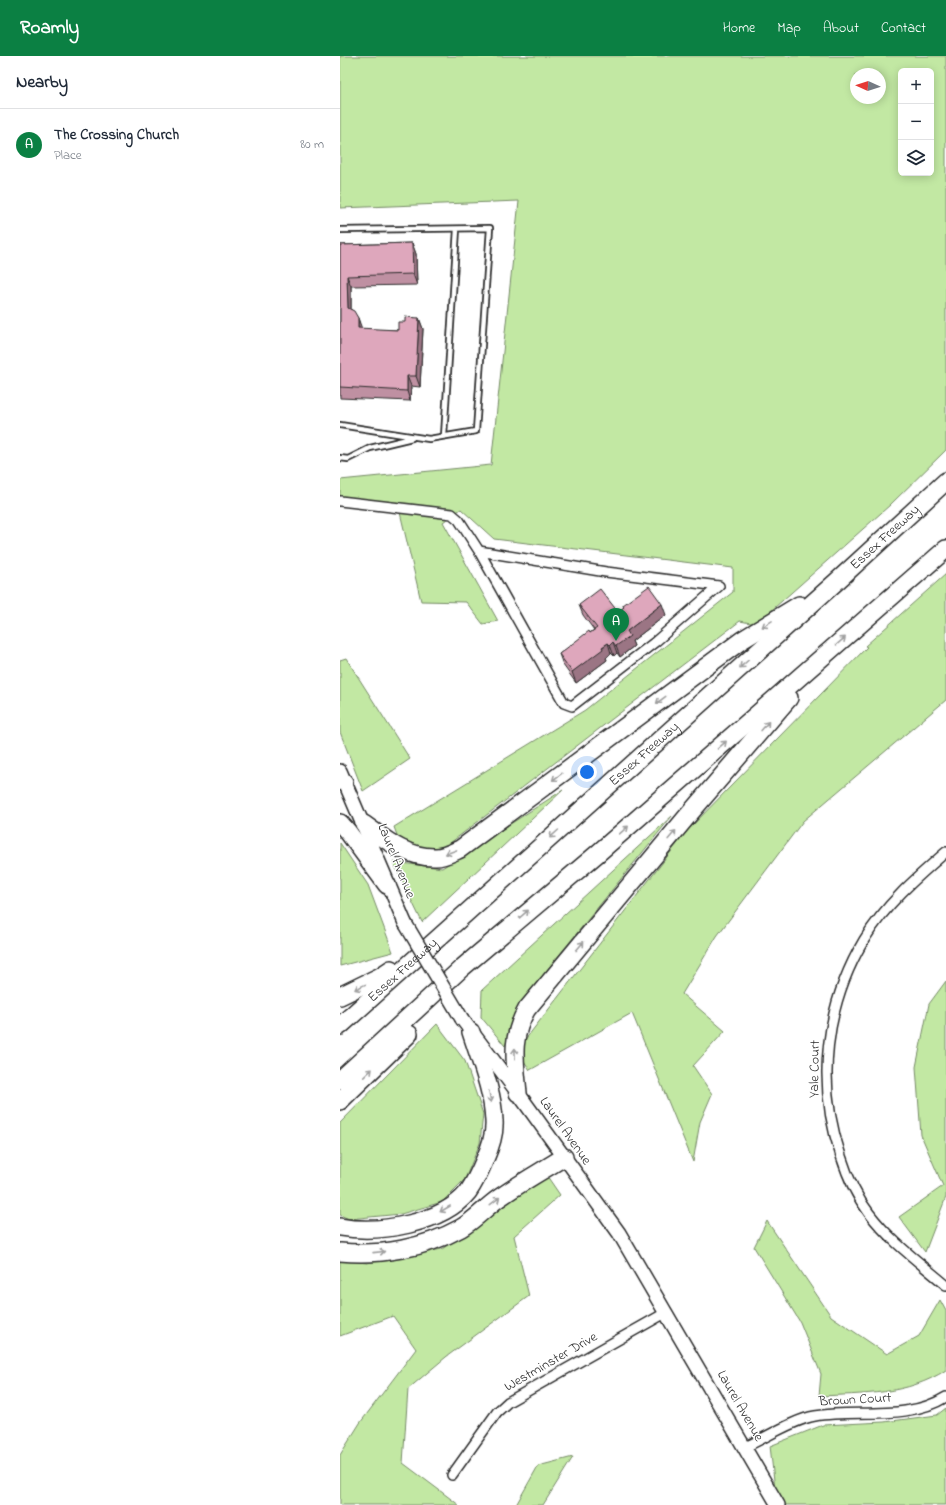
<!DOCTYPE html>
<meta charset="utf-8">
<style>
:root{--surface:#fff;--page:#f6f6f7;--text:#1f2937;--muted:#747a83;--line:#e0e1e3;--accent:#0b8043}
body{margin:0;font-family:"Indie Flower",sans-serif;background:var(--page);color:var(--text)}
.controls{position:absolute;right:12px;top:12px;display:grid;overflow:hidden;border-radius:6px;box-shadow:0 2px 10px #0003}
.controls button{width:36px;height:36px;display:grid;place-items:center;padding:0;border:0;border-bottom:1px solid var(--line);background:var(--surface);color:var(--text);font:20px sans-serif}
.compass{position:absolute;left:510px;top:12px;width:36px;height:36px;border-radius:50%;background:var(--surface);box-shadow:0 2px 10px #0003;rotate:273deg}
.you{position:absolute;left:247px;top:716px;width:14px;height:14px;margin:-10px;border:3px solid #fff;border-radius:50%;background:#1a73e8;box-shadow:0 0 0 6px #1a73e833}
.badge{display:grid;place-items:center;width:26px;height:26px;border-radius:50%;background:var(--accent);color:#fff;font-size:13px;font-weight:700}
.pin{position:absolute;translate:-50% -33px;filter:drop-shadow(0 1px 2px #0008)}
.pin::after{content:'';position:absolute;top:21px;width:14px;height:12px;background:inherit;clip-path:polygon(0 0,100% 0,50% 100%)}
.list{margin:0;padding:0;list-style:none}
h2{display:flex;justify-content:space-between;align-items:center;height:52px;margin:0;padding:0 16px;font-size:17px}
h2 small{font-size:13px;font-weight:400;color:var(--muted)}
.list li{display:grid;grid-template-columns:26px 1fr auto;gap:12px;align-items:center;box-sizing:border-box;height:72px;padding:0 16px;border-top:1px solid var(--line)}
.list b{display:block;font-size:15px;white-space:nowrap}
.list p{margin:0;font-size:13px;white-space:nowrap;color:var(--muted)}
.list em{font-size:13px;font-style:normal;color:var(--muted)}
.icon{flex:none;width:22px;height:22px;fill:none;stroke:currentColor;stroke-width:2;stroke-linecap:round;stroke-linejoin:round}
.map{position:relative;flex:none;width:606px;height:1449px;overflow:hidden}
header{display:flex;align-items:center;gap:24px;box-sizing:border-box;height:56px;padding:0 20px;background:var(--accent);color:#fff}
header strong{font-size:19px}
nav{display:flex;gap:22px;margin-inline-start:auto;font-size:14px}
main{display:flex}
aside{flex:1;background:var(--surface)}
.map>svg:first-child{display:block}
.green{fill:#c2e8a3;stroke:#768a67;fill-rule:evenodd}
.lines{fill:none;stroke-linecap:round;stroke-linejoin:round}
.service-casing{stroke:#2b2b2b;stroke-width:8}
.minor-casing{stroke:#2b2b2b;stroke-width:12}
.secondary-casing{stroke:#2b2b2b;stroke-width:16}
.motorway-casing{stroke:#2b2b2b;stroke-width:20}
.service{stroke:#fff;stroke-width:4.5}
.minor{stroke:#fff;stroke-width:9}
.secondary{stroke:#fff;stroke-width:13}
.motorway{stroke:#fff;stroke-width:17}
.secondary-bridge-casing{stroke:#2b2b2b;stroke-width:16;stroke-linecap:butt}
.secondary-bridge{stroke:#fff;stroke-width:13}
.wall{fill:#bf90a2;stroke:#2b2b2b}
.shaded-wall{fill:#9b7584;stroke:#2b2b2b}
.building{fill:#dea7bc;stroke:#2b2b2b}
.oneway{stroke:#a0a0a0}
.labels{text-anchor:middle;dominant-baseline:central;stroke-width:3;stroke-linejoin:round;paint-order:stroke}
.street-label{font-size:14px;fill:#2b2b2b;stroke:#fff}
</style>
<header>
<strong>Roamly</strong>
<nav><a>Home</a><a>Map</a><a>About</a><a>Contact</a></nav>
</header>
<main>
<aside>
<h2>Nearby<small></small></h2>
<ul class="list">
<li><span class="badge">A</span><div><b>The Crossing Church</b><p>Place</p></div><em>80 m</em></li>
</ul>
</aside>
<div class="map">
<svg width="606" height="1449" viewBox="0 0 606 1449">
<rect width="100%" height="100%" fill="#fff"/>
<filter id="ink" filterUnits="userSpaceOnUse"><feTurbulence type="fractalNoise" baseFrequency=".025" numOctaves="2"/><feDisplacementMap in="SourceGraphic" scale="8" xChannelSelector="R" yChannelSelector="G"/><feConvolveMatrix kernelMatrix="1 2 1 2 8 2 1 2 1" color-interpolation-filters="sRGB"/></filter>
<g filter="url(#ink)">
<path class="green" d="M0,0h606v394l-56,55 -134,119 -16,-3 -303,232 -39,-15 -4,-11 191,-117 148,-118v-24l-239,-29 -33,-30 -18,13 55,99 -15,3 -17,-22 -45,-1 -23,-97 -58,-6v-18l151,-15 28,-264 -179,7zM561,15h30v102h-30zM516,18h24v24h-24z
M606,518v126l-143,121 -86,115 -35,58 43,37 -32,35 19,28 -12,28 -7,40 -61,-149 -102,57 -8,-12 -1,-13 166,-214 180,-184 -2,-1z
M6,602l64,101 -47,32 -23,-59v-72z
M223,734l-141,132 -29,-60 49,6z
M332,760l-151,186 -16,44 -24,-29 1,-27z
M0,787l28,42 25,67 -53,14z
M606,925v216l-21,55 -26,-35 44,-31 -22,-51 -5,-68 13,-63z
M97,968l28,37 18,53 -3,29 -15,36 -23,23 -41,12 -52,5 -9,-4v-92z
M207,1120l13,19 -46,41 15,60 -83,61 -38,32 -5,74 56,42h-119v-50l20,-32 56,-74 -23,-33 -53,20v-76l27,3 75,-14z
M427,1165l64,95 56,38 32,-18 21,-36 6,11v59c-38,25 -84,24 -127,26l2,-22 -21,-52 -46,-75z
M606,1352v97h-161l-10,-16 -5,-43 53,-21 61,-3 53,-7z
M233,1401l-30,48h-27l22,-39z"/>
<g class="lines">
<g class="service-casing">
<path id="service" d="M0,174l150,-2 -14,203 -47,8 -89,-14
M104,380l13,-207
M0,402l8,1 22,-11 42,-10"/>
</g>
<g class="minor-casing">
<path id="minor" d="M0,445l112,13 7,6 20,31
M139,495l127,21 113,14 -64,56 -83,64 -8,-3z
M606,796c-30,26 -61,53 -82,88 -39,66 -48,143 -23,216 6,19 15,40 28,57 21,28 50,49 77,72
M405,1391c20,-9 50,-28 70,-31 42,-7 93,5 131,-19
M112,1419l45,-63 11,-10 159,-90"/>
</g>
<g class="secondary-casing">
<path id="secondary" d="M0,715l65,152
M122,963l56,74 101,140 159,272"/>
</g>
<g class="motorway-casing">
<g id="motorway">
<path d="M0,725l4,1"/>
<path d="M0,767l8,9 39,53"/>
<path d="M24,768c22,16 43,34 72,33 8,0 17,-5 24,-8l282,-209 57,-35"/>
<path d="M0,940l39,-19 12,-8"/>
<path id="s1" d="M0,970l496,-444 110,-101"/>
<path d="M0,1024l123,-113 134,-113 349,-305"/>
<path d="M178,1037c-3,-32 -8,-55 9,-84l158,-190 104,-121"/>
<path d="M0,1045l69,-67"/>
<path d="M0,1171c38,7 102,-3 128,-35 7,-10 12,-21 17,-33 5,-11 10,-25 9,-38 -1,-30 -14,-61 -23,-89"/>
<path d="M0,1196c41,4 85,-4 121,-24 14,-8 25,-21 38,-30 21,-15 43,-27 65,-41"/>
</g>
</g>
<use href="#service" class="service"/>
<use href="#minor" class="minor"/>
<use href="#secondary" class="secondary"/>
<use href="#motorway" class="motorway"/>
<g class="secondary-bridge-casing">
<path id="secondary-bridge" d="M65,867l57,96"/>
</g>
<use href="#secondary-bridge" class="secondary-bridge"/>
</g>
<path class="wall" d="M72,187l4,11 1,31 -66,1v23l7,9 3,11 37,1 7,-8 14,-4 4,11 -3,58 -9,-1 -1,15 -70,-3v-153z
M239,549l39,7 6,-5 -1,-2 43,10 -34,26 2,5 -14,11 -3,-4 -3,3 -3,-3 -5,5 1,2 -31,23 -13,-18 -4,-11 35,-24 -11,-15z"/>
<path class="shaded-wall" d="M72,187l4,11 1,31 -4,-11z
M7,220l4,10v32l-3,-10z
M18,262l4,11 -4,-1z
M79,262l4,11 -3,58 -4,-11z
M67,320l4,10 -1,15 -3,-10z
M322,548l4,11 -34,26 2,5 -14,11 -4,-11 11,-15z
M273,586l4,11 -3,3 -4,-11z
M268,587l3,10 -5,5 1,2 -31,23 -4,-11z"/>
<path class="building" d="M72,187l1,31 -66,2 1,32 6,3 4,7v10l40,2v-8h7v-5l14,1 -3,58h-9v15l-67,-4v-142z
M309,530l13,18 -35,27 3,5 -14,10 -3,-4 -3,3 -2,-2 -6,4 1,2 -31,23 -13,-18 30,-23 1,2 7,-5 -18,-23 21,-16 18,23 6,-5 -1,-2z"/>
<defs><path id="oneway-shaft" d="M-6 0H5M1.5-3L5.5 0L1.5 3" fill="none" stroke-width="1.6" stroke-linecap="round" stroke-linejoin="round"/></defs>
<g class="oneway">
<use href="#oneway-shaft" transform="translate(427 568) rotate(148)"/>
<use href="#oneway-shaft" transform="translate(501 585) rotate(-41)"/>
<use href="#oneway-shaft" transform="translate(404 608) rotate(138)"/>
<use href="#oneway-shaft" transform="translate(321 644) rotate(143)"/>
<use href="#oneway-shaft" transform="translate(425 670) rotate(-50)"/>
<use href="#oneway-shaft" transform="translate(382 689) rotate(-41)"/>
<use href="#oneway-shaft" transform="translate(217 721) rotate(143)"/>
<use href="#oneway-shaft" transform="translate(284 774) rotate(-41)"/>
<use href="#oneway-shaft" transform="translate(214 778) rotate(138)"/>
<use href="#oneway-shaft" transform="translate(332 779) rotate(-50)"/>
<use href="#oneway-shaft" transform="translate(111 796) rotate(160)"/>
<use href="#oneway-shaft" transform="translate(184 858) rotate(-41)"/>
<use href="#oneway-shaft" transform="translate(240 890) rotate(-50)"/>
<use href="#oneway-shaft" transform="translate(20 931) rotate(154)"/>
<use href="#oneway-shaft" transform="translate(175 998) rotate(-91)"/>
<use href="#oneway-shaft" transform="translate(28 1017) rotate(-44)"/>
<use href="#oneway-shaft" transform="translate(150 1041) rotate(80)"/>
<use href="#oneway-shaft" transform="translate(155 1145) rotate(-38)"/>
<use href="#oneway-shaft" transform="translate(105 1153) rotate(150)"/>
<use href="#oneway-shaft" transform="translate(39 1196) rotate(-6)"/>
</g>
</g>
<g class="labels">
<g class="street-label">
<text stroke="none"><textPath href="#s1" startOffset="732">Essex Freeway</textPath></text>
<text stroke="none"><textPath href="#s1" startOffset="408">Essex Freeway</textPath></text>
<text transform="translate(56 805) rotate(68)">Laurel Avenue</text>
<text stroke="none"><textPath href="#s1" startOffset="84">Essex Freeway</textPath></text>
<text transform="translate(475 1013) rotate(-89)">Yale Court</text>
<text transform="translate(225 1075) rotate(55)">Laurel Avenue</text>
<text transform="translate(211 1306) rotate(-30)">Westminster Drive</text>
<text transform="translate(515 1344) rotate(-3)">Brown Court</text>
<text transform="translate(400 1350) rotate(60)">Laurel Avenue</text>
</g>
</g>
</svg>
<div class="controls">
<button>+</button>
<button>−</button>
<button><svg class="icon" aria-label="layers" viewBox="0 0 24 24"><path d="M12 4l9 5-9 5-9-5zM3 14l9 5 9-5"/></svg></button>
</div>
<svg class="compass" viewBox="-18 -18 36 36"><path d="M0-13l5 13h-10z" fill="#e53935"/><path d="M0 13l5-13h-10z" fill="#747a83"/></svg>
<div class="you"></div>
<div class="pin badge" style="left:276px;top:585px">A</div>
</div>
</main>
